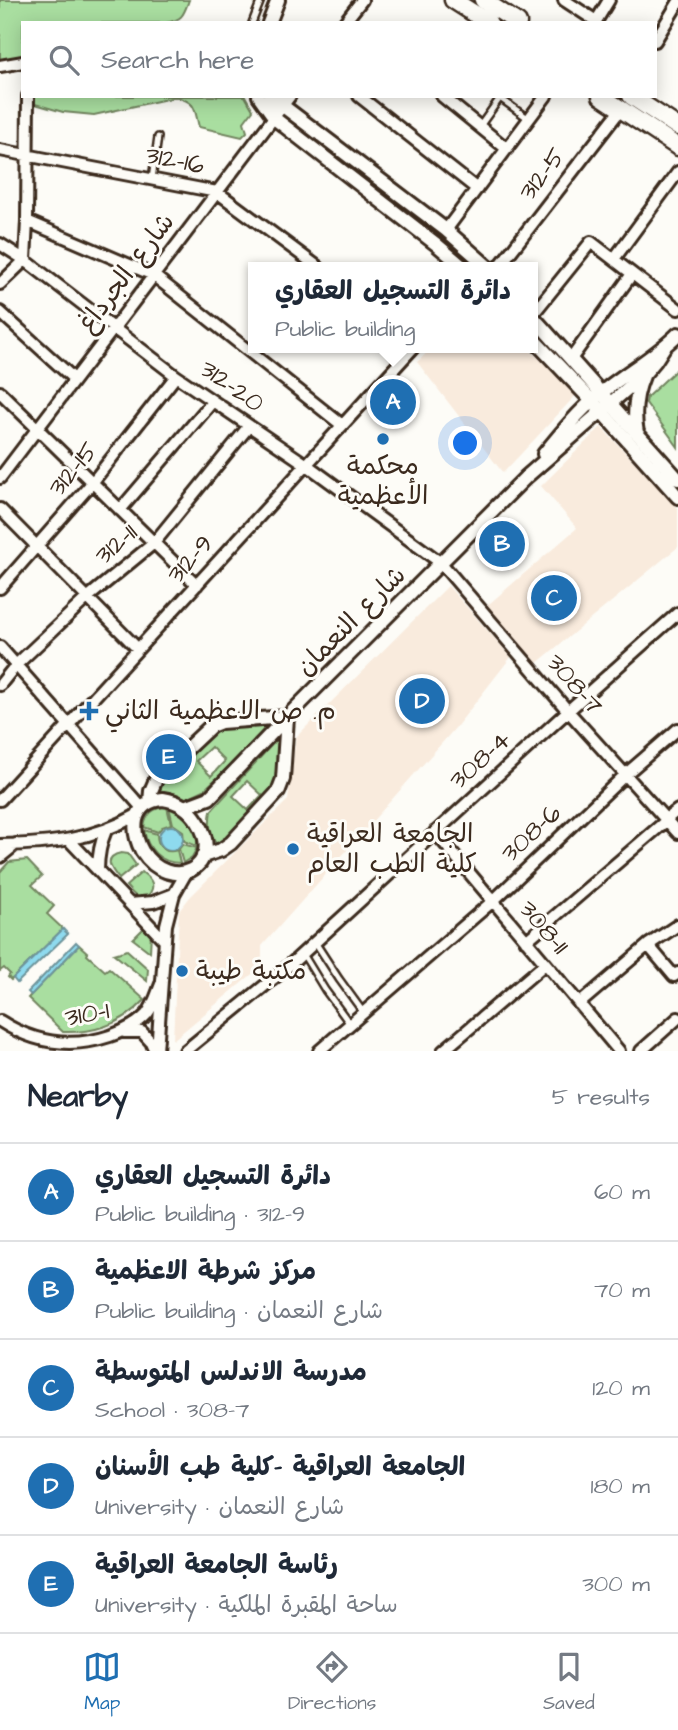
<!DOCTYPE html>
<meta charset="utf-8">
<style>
:root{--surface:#fff;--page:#f6f6f7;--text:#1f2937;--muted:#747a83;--line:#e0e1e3;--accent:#1f6fb2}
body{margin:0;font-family:"Architects Daughter","Playpen Sans Arabic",sans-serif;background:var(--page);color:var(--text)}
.you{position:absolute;left:466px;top:444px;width:24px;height:24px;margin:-18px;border:5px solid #fff;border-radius:50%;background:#1a73e8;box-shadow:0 0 0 10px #1a73e833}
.badge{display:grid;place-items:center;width:46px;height:46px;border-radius:50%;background:var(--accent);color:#fff;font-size:23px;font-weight:700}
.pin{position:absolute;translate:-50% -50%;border:4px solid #fff;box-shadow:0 2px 7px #0006}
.popup{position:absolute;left:248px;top:262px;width:290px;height:91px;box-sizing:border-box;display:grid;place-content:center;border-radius:0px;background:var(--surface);filter:drop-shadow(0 2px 5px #0005);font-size:23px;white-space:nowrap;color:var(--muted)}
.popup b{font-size:26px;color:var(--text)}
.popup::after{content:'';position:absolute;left:50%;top:100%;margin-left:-14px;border:14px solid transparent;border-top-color:var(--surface)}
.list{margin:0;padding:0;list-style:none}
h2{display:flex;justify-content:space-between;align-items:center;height:91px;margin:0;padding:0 28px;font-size:30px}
h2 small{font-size:23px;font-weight:400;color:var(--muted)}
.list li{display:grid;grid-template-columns:46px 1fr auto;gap:21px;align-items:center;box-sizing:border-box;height:98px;padding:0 28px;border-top:2px solid var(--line)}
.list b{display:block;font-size:26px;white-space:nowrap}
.list p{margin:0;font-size:23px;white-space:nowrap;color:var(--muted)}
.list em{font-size:23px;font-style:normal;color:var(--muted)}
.icon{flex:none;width:38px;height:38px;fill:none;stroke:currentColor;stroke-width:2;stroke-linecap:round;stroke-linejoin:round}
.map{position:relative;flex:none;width:678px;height:1051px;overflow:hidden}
.search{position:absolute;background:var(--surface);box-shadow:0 4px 18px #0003;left:21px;right:21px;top:21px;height:77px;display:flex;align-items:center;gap:18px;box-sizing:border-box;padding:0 24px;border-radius:0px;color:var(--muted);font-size:26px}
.sheet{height:581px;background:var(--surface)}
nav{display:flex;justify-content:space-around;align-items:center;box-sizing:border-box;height:98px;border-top:2px solid var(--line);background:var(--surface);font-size:19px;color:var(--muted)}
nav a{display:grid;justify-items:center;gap:4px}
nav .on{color:var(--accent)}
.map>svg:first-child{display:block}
.built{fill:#f9ebdd}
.green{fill:#a9dea0;stroke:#72845f;stroke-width:2;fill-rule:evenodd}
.water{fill:#8edaee;stroke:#6d949b;stroke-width:2}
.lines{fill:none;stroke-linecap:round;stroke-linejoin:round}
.service-casing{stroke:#3b2a1e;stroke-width:10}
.minor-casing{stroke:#3b2a1e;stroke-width:16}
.tertiary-casing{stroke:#3b2a1e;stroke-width:18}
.primary-casing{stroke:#3b2a1e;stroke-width:21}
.service{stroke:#fdfcf7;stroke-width:5}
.minor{stroke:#fdfcf7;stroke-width:10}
.tertiary{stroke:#fdfcf7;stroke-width:12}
.primary{stroke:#fdfcf7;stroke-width:16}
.poi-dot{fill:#1f6fb2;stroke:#fdfcf7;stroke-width:2.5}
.labels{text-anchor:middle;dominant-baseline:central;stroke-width:6;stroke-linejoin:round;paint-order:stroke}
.street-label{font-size:26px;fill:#3b2a1e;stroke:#fdfcf7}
.poi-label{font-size:26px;fill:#3b2a1e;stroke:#fdfcf7;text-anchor:start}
</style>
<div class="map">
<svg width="678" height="1051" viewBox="0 0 678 1051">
<rect width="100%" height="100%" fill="#fdfcf7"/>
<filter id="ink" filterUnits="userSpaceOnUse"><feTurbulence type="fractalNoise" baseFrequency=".0143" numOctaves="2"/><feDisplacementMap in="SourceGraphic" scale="14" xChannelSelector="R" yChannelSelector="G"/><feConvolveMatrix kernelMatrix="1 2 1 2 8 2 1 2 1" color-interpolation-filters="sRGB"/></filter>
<g filter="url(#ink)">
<path class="built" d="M432,348h95l51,45 -75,80 -86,-111z
M601,427l77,81v39l-147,121 -49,-58 95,-82 -36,-42z
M448,586l63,71 -54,69 -195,220v20l-89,74 6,-129 11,-14 98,-97 8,-63z"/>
<path class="green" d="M0,0h189c-6,16 -6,19 -23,23h-143v33l-23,4z
M35,96h210l8,14 -9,12 3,10 -5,5 -43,-10c-5,-19 -2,-24 -23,-30l-82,18 -31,-3 -28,-8z
M678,368v79l-32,-44 1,-6z
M217,726l54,1 -67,63 -17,8 -30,-3 -1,-9zM211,747l14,14 -14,15 -15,-15z
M280,736v12l-3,4v34l-47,49 -8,9h-5c-8,-7 -8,-23 -6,-33zM247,781l15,14 -14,15 -15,-14z
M167,807l4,17 -9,3 -4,5 -14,-5c2,-13 9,-20 23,-20z
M169,807c18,7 29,19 28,39l-13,-5 -1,-10 -10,-7z
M144,830l13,4c0,13 8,20 20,16l3,13c-20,0 -33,-14 -36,-33z
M183,844l14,4 -5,9 -9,6 -4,-14z
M121,853l7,1 8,11 -17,14c-8,-10 -17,-22 2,-26z
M27,860l15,16 -10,9 22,21 -7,8 16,15 -52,51 -3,-3 2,-3 -6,-6 -4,3v-99l9,-10z
M142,872c3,3 7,5 9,9 4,7 -2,18 -11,17 -6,-1 -10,-8 -14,-12z
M145,927l6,6 -1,19 -17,-13z
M79,945l9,8 -1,2 18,16 4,-3 36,32c-22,24 -50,33 -82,32l-35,-34z
M127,950l21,19 -1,12 -33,-27z"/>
<path class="water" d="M159 838a12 12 0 1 1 24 0a12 12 0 1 1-24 0Z
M63,929l5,5 -51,49 -4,-5z
M76,942l3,3 -48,50 -3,-3z"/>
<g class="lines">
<g class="service-casing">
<path id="service" d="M252,23l9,-23
M480,126l20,-28 29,21
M152,179l6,-42
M315,942l24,37 24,33
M303,954l22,36 25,34"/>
</g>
<g class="minor-casing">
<path id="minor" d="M564,0l32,21
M344,23l18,-23
M595,23l14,-23
M655,41l23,-38
M0,66l23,-4
M258,96l15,21
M359,96l118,93
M442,96l65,53
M0,150l217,42 101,75
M27,221l126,54 189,150
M446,230l100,-134
M0,244l25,16 151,116 131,89 134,98 127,148 110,122
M614,259l64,-87
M499,267l122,-158
M0,284l25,-24 2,-39 1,-125
M0,312l74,67
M533,314l58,-72 87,67
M571,359l61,-85
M0,392l197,193
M0,478l290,-382
M0,509l138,140
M120,510l93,-109
M0,588l92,-105 84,-107
M0,647l142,161
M0,685l16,-20 71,-67 67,-55 95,-117
M0,800l413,-452
M666,819l12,-9
M435,832l184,219
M69,840l96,101
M0,845c50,-1 93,-5 137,-30
M0,857l16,-13
M98,870c0,-15 2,-26 8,-40
M130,904l23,-2 21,-8
M526,941l141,-121
M648,945l26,31 4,-3
M579,1004l69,-59 30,-20
M0,1021c34,22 71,28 110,15 14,-5 27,-11 37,-22 7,-9 10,-20 14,-30
M124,1032h18l9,10 4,9
M157,1051l9,-126 8,-31 12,-21
M185,1051l105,-86 278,-254 110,-98
M319,1051l174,-150 133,-127 52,-45
M443,1051l102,-87
M641,1051l37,-33"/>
</g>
<g class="tertiary-casing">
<path id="tertiary" d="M269,23l9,-23
M269,96l5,22 162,126 27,23
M277,96l6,10 163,124 42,37
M533,317l145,162
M533,339l59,62 86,96
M637,433c-4,-21 -2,-38 6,-57
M544,454c17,-21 35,-43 56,-60 25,-21 55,-37 78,-60
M163,799c15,2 27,10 35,23 28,45 -28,73 -56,29 -5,-9 -8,-20 -6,-31 3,-13 14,-20 27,-21z
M150,802l1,-11 6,-14 54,-51 10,-4 66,-5 -4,62 -5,13 -47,51 -10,7 -18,6
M185,807l24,-9 78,-81 239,-240 117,-102 12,-14 9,-14"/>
</g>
<g class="primary-casing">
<path id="primary" d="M453,0l36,23
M483,0l35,23
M601,96l77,51
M631,96l47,31"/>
</g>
<use href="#service" class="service"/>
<use href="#minor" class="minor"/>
<use href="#tertiary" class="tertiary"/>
<use href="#primary" class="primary"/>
</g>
</g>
<g class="poi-dot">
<circle cx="383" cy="439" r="7"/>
<path d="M85.5 700.5h7v7h7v7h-7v7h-7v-7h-7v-7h7z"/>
<circle cx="293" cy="849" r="7"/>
<circle cx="182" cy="971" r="7"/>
</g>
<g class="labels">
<g class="street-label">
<text transform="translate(175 160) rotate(11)">312-16</text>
<text transform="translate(542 174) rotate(-52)">312-5</text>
<text transform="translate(126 273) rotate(-53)">شارع الجرداغ</text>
<text transform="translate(232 386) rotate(35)">312-20</text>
<text transform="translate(73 469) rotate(-50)">312-15</text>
<text transform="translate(116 544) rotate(-41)">312-11</text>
<text transform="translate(190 559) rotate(-48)">312-9</text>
<text transform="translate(351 621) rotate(-45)">شارع النعمان</text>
<text transform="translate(575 684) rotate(49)">308-7</text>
<text transform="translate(480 760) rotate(-42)">308-4</text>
<text transform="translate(531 833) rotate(-43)">308-6</text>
<text transform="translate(544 927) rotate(50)">308-11</text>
<text transform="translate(87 1014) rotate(-10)">310-1</text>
</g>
<g class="poi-label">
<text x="383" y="466" text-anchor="middle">محكمة<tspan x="383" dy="30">الأعظمية</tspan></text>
<text x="105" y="711">م. ص الاعظمية الثاني</text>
<text x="307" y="834">الجامعة العراقية<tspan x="307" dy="30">كلية الطب العام</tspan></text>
<text x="196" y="971">مكتبة طيبة</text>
</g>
</g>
</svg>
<div class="you"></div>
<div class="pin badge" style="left:393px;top:402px">A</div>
<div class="popup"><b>دائرة التسجيل العقاري</b>Public building</div>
<div class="pin badge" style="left:502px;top:544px">B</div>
<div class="pin badge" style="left:554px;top:598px">C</div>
<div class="pin badge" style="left:422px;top:701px">D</div>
<div class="pin badge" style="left:169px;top:757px">E</div>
<div class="search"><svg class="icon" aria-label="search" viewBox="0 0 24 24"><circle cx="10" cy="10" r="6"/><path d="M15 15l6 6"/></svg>Search here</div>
</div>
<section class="sheet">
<h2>Nearby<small>5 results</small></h2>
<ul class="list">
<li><span class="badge">A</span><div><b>دائرة التسجيل العقاري</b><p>Public building · 312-9</p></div><em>60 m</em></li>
<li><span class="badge">B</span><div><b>مركز شرطة الاعظمية</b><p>Public building · شارع النعمان</p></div><em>70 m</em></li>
<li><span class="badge">C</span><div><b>مدرسة الاندلس المتوسطة</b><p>School · 308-7</p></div><em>120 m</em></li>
<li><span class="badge">D</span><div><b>الجامعة العراقية -كلية طب الأسنان</b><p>University · شارع النعمان</p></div><em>180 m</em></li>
<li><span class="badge">E</span><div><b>رئاسة الجامعة العراقية</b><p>University · ساحة المقبرة الملكية</p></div><em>300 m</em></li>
</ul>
</section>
<nav>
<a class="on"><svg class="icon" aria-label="map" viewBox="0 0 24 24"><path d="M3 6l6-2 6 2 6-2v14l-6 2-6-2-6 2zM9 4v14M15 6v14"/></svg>Map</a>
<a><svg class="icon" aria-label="directions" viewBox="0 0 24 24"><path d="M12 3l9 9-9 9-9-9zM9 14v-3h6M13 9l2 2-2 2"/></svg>Directions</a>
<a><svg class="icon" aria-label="saved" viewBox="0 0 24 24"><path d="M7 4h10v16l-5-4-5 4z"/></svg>Saved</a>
</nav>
